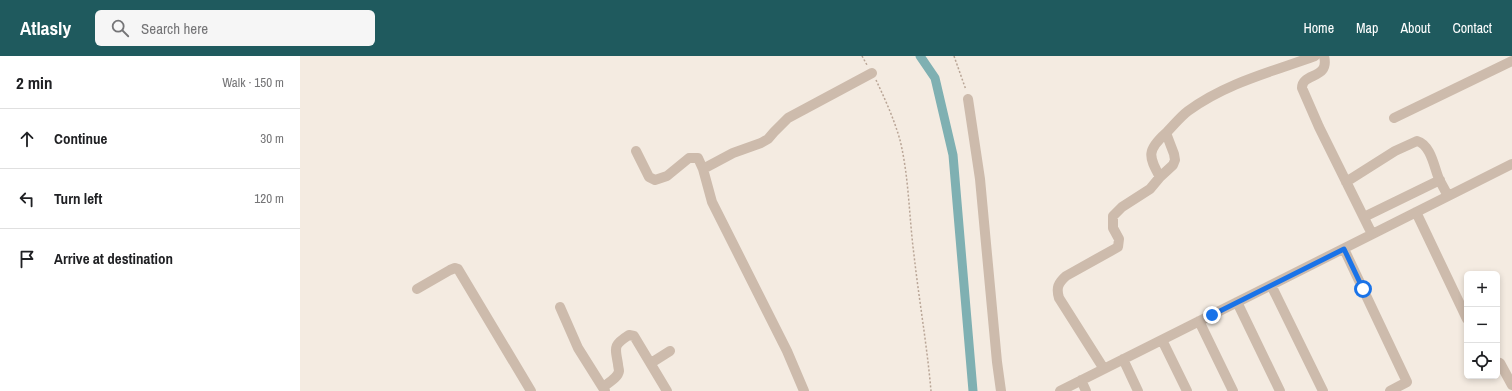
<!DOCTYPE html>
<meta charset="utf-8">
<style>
:root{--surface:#fff;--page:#f6f6f6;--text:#202124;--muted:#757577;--line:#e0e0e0;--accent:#1f5a5e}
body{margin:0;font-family:"Archivo Narrow",sans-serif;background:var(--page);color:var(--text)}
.controls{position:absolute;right:12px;bottom:12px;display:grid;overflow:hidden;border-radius:6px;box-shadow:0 2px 6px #0003}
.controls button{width:36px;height:36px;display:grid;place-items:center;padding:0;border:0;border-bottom:1px solid var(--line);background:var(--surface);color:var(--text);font:20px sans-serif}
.stop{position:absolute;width:12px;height:12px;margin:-9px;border:3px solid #1a73e8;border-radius:50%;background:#fff}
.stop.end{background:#1a73e8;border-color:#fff;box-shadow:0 1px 4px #0008}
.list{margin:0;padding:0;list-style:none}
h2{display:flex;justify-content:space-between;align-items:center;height:52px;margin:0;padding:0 16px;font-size:17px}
h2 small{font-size:13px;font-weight:400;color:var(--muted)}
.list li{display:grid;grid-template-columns:26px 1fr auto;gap:12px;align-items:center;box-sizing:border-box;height:60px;padding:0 16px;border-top:1px solid var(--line)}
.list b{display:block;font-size:15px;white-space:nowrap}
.list em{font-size:13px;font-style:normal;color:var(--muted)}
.icon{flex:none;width:22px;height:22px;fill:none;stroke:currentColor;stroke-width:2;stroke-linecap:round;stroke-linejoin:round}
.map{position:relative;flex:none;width:1212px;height:335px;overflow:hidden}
header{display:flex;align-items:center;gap:24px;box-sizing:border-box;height:56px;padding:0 20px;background:var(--accent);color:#fff}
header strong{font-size:19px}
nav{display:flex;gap:22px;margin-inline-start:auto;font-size:14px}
.search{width:280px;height:36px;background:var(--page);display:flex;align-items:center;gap:10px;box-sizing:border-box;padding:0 14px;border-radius:6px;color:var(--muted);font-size:15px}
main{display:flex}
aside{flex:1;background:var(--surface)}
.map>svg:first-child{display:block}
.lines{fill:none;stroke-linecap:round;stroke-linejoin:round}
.canal{stroke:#7fb0b2;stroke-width:9}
.path{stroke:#b9a596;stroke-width:1.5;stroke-dasharray:2 2;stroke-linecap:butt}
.minor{stroke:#cdbbac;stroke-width:10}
.route{stroke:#1a73e8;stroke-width:5}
</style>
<header>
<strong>Atlasly</strong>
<div class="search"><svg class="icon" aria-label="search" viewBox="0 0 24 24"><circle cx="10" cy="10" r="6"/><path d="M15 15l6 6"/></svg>Search here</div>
<nav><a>Home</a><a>Map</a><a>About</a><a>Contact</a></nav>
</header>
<main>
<aside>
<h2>2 min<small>Walk · 150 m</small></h2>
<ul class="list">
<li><svg class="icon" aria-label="ahead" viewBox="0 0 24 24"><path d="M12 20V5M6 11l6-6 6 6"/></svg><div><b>Continue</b></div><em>30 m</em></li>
<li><svg class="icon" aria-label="left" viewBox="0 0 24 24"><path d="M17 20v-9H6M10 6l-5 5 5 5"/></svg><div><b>Turn left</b></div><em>120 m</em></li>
<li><svg class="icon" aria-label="arrive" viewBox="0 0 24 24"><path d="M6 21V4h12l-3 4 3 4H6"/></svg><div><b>Arrive at destination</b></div></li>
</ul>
</aside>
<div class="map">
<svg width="1212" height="335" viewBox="0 0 1212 335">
<rect width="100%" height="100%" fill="#f4ebe1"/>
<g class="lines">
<path class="canal" d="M620,0l15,22 18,77 20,236"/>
<path class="path" d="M562,0l5,9
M654,0l12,34
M576,24c9,19 18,39 24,60 9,37 9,77 14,115 5,45 13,90 17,136"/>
<path class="minor" d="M1024,0c6,24 -22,16 -22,32l17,39 53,107
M668,43l12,80 17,183 4,29
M1094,62l118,-57
M336,95l13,26 6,3 12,-4 22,-18h9l5,11
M860,121c-12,-21 -13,-27 6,-44
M1046,126l49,-31 22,-10c14,4 17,26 22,38 3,6 6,11 9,17
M1116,156l51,107
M1064,161l76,-37
M1044,193l63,133 -17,9
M971,229l52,106
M117,233l33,-19 5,-2 3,1 73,122
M937,246l43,89
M260,251l18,41 27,43
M899,265l34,70
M862,284l25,51
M823,303l15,32
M1197,306l3,1 12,22
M351,307l19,-12
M804,313l-45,-71c-3,-10 -1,-15 7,-22l52,-29 1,-8 -6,-11v-12l9,-9 28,-18 10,-12 13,-12 2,-5 -1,-6 -8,-21c7,-7 14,-16 22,-22 38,-28 83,-39 127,-55
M781,324l5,11
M303,331c5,-4 15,-9 16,-16 0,-2 -1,-4 -1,-7 -3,-17 -5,-19 11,-29l5,1 33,55
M504,335l-17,-40 -75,-149 -9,-33 30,-16 28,-10 7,-4 6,-7 14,-14 84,-45
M760,335l452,-227"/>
</g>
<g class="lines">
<path class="route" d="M912,259l132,-66 19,40"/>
</g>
</svg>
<div class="controls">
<button>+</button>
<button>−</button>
<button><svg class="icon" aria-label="locate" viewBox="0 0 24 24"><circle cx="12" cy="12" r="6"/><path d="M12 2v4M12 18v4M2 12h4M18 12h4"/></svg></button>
</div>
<div class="stop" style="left:1063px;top:233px"></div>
<div class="stop end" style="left:912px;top:259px"></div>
</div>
</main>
